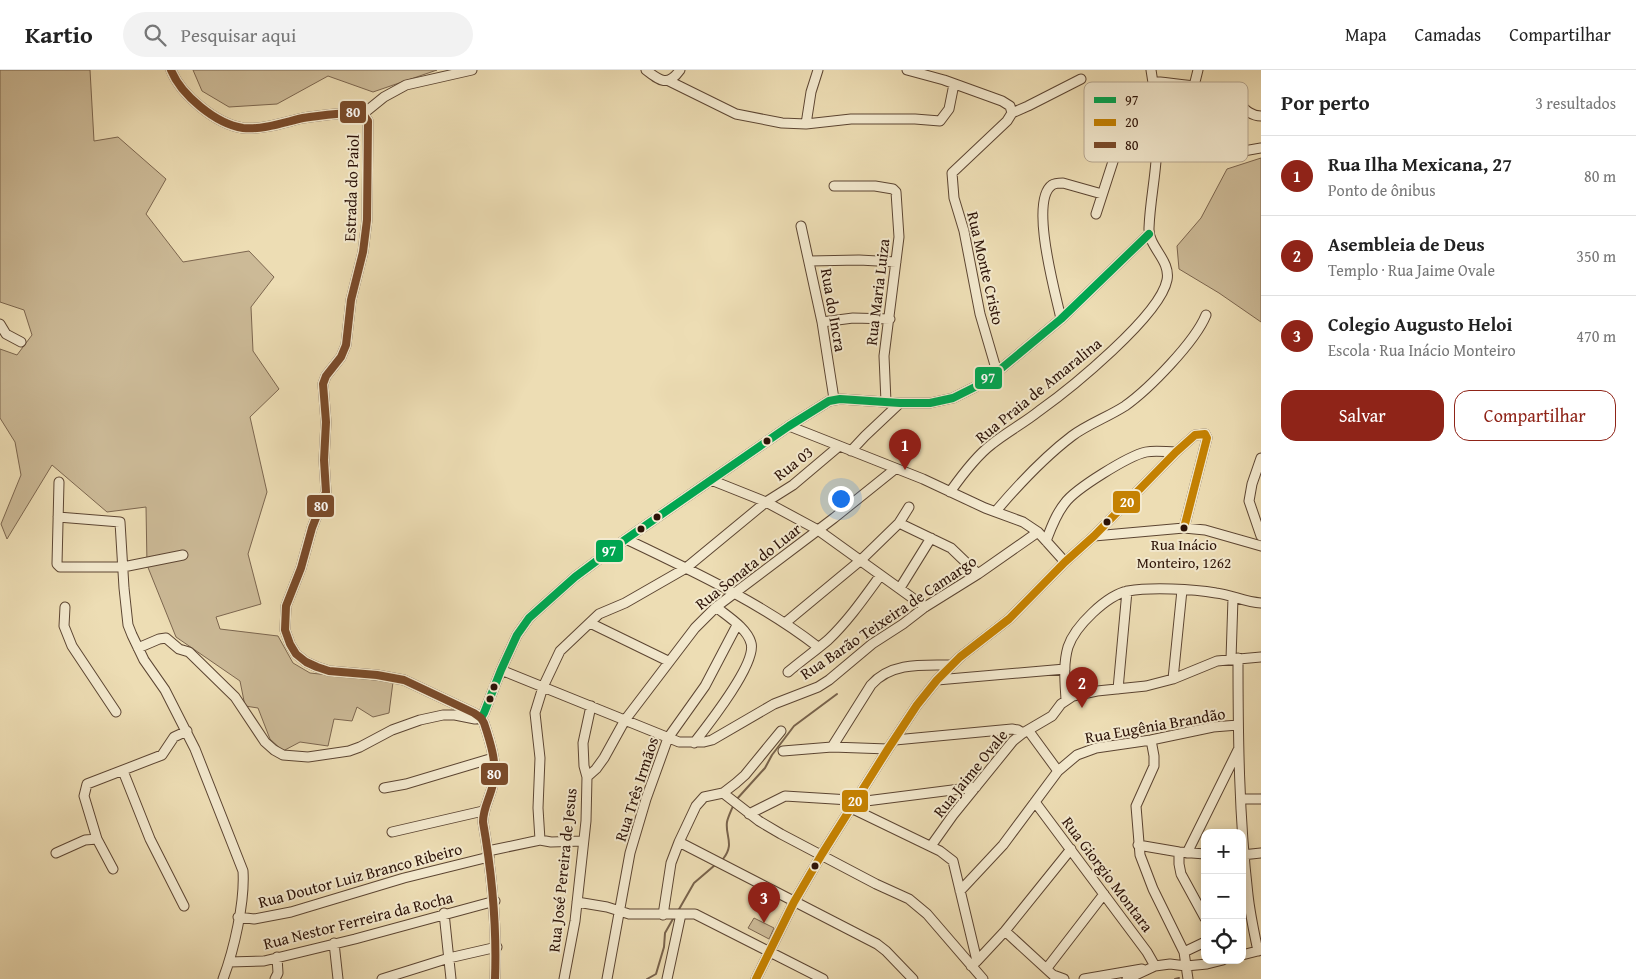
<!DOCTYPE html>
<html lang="pt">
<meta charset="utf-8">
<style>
:root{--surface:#fff;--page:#f2f2f2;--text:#222;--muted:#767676;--line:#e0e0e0;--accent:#8f2418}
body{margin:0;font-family:"Gentium Book Plus",serif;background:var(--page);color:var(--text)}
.controls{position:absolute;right:15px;bottom:15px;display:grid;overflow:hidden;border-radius:10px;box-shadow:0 2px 12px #0003}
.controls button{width:45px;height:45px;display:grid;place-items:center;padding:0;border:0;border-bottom:1px solid var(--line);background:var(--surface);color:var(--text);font:25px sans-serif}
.you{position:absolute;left:840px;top:428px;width:18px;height:18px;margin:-12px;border:4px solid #fff;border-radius:50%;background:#1a73e8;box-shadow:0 0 0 8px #1a73e833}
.badge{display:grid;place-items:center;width:32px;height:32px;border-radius:50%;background:var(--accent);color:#fff;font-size:16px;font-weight:700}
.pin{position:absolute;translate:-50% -41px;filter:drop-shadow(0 1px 2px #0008)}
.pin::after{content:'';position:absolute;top:26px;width:18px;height:15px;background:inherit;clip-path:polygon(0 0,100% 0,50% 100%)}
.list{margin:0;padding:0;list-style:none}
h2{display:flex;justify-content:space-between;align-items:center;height:65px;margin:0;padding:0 20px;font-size:21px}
h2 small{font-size:16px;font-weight:400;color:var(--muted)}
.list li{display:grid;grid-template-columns:32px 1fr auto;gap:15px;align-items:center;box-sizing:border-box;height:80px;padding:0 20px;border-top:1px solid var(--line)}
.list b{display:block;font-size:19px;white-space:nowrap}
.list p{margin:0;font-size:16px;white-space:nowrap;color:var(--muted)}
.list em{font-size:16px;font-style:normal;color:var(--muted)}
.actions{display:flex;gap:10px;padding:15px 20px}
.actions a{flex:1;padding:11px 0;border:1px solid var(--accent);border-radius:15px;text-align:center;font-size:18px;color:var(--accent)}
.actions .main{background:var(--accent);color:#fff}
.icon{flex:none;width:28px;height:28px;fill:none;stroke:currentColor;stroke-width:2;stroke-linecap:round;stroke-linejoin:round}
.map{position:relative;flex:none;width:1261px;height:909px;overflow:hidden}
header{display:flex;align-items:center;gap:30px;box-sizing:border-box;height:70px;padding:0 25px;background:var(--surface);border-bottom:1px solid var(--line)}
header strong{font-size:24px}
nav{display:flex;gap:28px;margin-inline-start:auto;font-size:18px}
.search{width:350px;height:45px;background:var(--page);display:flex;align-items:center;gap:12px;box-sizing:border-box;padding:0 18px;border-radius:28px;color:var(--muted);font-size:19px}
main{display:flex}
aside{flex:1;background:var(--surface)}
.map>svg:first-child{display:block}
.green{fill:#ccba97;stroke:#7c664f}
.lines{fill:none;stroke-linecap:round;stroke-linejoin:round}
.stream{stroke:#78624b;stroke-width:2}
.minor-casing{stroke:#5c4532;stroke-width:11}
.minor{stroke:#f3e9ce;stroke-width:9}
.bus-1-casing{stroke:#f3e9ce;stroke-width:11}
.bus-2-casing{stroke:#f3e9ce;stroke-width:11}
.bus-3-casing{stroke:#f3e9ce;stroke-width:11}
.bus-1{stroke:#00a651;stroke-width:8}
.bus-2{stroke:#c48102;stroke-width:8}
.bus-3{stroke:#7a4b2a;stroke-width:8}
.bus-dot{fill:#2c1207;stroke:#f3e9ce;stroke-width:2}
.labels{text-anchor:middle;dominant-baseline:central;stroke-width:4;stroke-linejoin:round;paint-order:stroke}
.bus-label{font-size:15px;fill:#2c1207;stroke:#f3e9ce}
.street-label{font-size:16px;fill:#2c1207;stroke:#f3e9ce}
.key{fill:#f3e9ce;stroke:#b7a892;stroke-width:1}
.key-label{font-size:14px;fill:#2c1207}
.line-badge{stroke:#f3e9ce;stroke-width:2}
.badge-label{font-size:14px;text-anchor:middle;font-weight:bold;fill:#fff}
</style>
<header>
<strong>Kartio</strong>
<div class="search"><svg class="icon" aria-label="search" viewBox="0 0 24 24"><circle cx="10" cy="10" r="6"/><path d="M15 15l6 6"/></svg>Pesquisar aqui</div>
<nav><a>Mapa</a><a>Camadas</a><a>Compartilhar</a></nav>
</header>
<main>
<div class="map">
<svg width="1261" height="909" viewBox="0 0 1261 909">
<rect width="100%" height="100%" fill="#edddb4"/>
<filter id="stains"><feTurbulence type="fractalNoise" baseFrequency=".004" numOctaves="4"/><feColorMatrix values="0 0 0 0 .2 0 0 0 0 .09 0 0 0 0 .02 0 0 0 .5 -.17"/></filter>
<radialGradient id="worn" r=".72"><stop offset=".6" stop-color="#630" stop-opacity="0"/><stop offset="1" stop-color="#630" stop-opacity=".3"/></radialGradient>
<path class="green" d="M0,0h90l4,71 24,-4 48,42 -20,35 37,48 66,-11 25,26 -23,30 2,44 26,38 -29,28 17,75 -19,62 13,50 -45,13 4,12 58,7 15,27 17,10 83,9 -4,31 -16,4 -16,-10 -5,14 -18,-2 -6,27 -28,-4 -17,9 -13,-12 -12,-31 -13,-2 -5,-25 -64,-44 -29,-72 -1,-58 -39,5 -55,-47 -45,74 -6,-15 20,-49 -6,-33 -15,-24v-69l17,6 15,-20 -8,-25 -24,-8z
M193,0h244l-64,22 -45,-16 -51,28 -48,3 -27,-16z
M1261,88v164l-42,-29 -40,-24 -2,-23 24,-28 26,-49z
M754,848l20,10 -5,11 -21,-11z"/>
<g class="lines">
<path class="stream" d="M736,730l29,-32 7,-13 22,-29 43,-32
M723,789c12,-15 2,-23 4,-37 1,-5 4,-11 6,-16
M678,841l16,-28 21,-18
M647,909l9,-5 8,-27 1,-14 9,-16
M1175,909l4,-1"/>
<g class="minor-casing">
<path id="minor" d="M171,0c10,25 45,54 72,58 20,2 42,-6 60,-10 18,-3 36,-4 54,-6l6,2 5,7 -1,99 -4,32 -12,48 -5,45 -5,12 -15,19 -3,8 3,38 -2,38 2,32 -14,36 -11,40 -15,38 -1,24 5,14 6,10 10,8 11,5 12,4 48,4 27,5 70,33 7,5 3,5c6,18 14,42 9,61 -3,14 -10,24 -10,38 9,52 14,104 12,157
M646,0c14,11 22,17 34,0
M907,0l37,10 58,21 8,5 2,7
M669,11l67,33 46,9 24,1 45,-5h64l25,2 9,-12 5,-25
M1153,11c20,3 60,5 76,14 12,7 17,21 32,21
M1194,16l4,-16
M363,44l21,-17 22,-12 66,-15
M806,54l5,-32 7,-22
M1158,72l53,13h10l40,-7
M834,116h41l18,3 3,3 3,45 -15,119 2,46
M1096,144l23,-71
M801,156l21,96 12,77
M810,191l49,-1 37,2
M1061,249c-5,-24 -32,-118 -9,-134 3,-2 7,-2 11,-2l39,11
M822,252l31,-4 37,1
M0,254l6,10 15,8
M997,302l-17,-58 -16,-83 -10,-33 -2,-25 55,-52 5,-8 16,-7 53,-27
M789,356l134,53 62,29 38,14 15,10 27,30
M851,381l14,-15 35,-33
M1261,388l-9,26 -3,17 12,35
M711,410l55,22 52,28 107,77
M59,412l-2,82 3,3h63l60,-12
M950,422c12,-17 26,-36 42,-48 15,-12 32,-21 47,-33 31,-22 121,-95 128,-131 4,-20 -19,-33 -18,-52 1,-29 8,-57 8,-86 1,-24 -2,-49 -6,-72
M996,441c23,-27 47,-53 76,-75 16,-12 36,-19 53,-30 24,-17 70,-64 81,-91
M58,447l62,5 4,66 4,37 4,10 12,25 21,30 30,59 48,122c2,31 -9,79 -20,108
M899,453l52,25 27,26
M1094,466l90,-8 21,2 56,16
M626,469c66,32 134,63 192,108
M1046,471c5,-13 10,-27 19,-38 10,-14 63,-47 81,-51 10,-2 20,0 30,0
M900,518l31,-50
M65,537l-1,19 8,20 44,66
M590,553l78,38
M785,553l76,-63 38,-37 10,-16
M138,578l21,-9 7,-1 13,11 10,3 46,45 30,45 9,8 9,5 25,2 41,-6 11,-4 32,-17 28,-10 23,-5h12l20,4 5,-1
M1238,588c0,79 1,159 10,237 2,19 6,37 10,56
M1231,589l2,-61
M501,600l178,72h25l8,-2 62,-36 44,-17 11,-7 43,-36 31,-20 22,-17 53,-33 60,-42
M788,602c13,-11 27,-21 40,-32 20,-19 36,-42 52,-64
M1173,609l9,-89
M937,610l128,-11
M1118,619l9,-98
M1066,630c-1,-18 -3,-36 2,-53 7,-21 39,-52 60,-56 23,-4 65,-2 88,2 16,2 29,9 45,10
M481,648l3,-5 17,-43 16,-35 12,-17 46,-41 51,-38 163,-113 40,-25 11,-2 60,4h30l23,-5 22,-11 22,-15 64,-53 88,-85
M1028,660l30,41
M895,670l117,-11 6,1 5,3
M1151,670l3,16v10l-18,40 4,49 13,34 31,63 4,27
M694,673c14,-18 63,-80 57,-100 -4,-15 -24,-27 -35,-36
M832,677l39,-62c20,-23 52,-20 80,-20
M783,681l49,-4 56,2
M123,701l27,68 34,67
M587,707l9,-8 8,-11 21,-38 70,-92 21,-21 118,-89 61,-49
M384,718l22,-4 87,-26
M723,723l36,28 22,13 95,50 33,15 18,15 56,65
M1241,729h20
M1035,732l112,150 8,14
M851,738l89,43 13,10 24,100 -6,5
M749,744l36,-18 81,5 110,-14
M392,762l91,-21
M97,769l-13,-43 3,-12 75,-29 12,-18 13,-6
M540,770l-2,-32 2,-50 -5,-45 8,-26 17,-36 39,-37 26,-11 61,-35 80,-66 27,-17 45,-38
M679,772l198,102 9,7 27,28
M1138,775l41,7 26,2
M931,776l22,-31 60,-74 10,-8 29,-17 9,-12 12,-8 24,-5 49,-5 27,-7 44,-18 44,-4
M488,781l52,-11 11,2 32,-1
M1179,782v12l2,10 24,44
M56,783l29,-13 12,-1 16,30
M1187,783l51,-103
M1242,785l19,-2
M960,821l43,-46 55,-74 19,-16 19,-7 55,-8 62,-13 25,-2
M577,832l30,5 22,7h66l128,65
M444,843l7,66
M663,845l8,-52 8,-21 17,-36 8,-9 19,-4 13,-10 9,-8 36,-44
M238,847l16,2 37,-7 113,-34 85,-21
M1005,861l48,44 11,4
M334,873l4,36
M1184,882l21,-10
M1242,885l19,-5
M977,891l28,-30 66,-82
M229,892l35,-1 91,-22 140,-38
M1047,898l57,-74
M275,909l3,-6 -1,-16
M382,909l67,-21 48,-11
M564,909l11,-58 11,-100 1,-44 -3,-11 -1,-23 8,-37
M607,909l23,-126 16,-54 22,-61 37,-52 32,-61
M667,909l14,-65
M756,909l38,-77 28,-48 66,-105 29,-44 20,-25 23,-23 49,-38 56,-57 29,-26 82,-84 19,-17 10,-1 2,4 -23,90
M1084,909l58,-10
M1127,909l28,-13 15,-2 16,2 21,-2 16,-4"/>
</g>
<use href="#minor" class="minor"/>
<g class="bus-1-casing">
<path id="bus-1" d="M481,648l3,-5 17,-43 16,-35 12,-17 46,-41 51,-38 163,-113 40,-25 11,-2 60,4h30l23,-5 22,-11 22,-15 64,-53 88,-85"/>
</g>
<g class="bus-2-casing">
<path id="bus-2" d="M756,909l38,-77 28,-48 66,-105 29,-44 20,-25 23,-23 49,-38 56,-57 29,-26 82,-84 19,-17 10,-1 2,4 -23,90"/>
</g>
<g class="bus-3-casing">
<path id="bus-3" d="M171,0c10,25 45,54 72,58 20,2 42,-6 60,-10 18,-3 36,-4 54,-6l6,2 5,7 -1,99 -4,32 -12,48 -5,45 -5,12 -15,19 -3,8 3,38 -2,38 2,32 -14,36 -11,40 -15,38 -1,24 5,14 6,10 10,8 11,5 12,4 48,4 27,5 70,33 7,5 3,5c6,18 14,42 9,61 -3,14 -10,24 -10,38 9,52 14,104 12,157"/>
</g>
<use href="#bus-1" class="bus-1"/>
<use href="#bus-2" class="bus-2"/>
<use href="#bus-3" class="bus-3"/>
</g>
<g class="bus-dot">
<circle cx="767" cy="371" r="4.5"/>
<circle cx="657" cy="447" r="4.5"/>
<circle cx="1107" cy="452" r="4.5"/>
<circle cx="1184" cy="458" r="4.5"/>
<circle cx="641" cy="459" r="4.5"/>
<circle cx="494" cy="617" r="4.5"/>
<circle cx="490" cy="629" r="4.5"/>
<circle cx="815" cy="796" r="4.5"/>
</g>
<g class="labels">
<g class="bus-label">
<text x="1184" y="474">Rua Inácio<tspan x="1184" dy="18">Monteiro, 1262</tspan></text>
</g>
<g class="street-label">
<text transform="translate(351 118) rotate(-88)">Estrada do Paiol</text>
<text transform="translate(986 198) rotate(77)">Rua Monte Cristo</text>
<text transform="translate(877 222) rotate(-83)">Rua Maria Luiza</text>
<text transform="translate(834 240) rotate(80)">Rua do Incra</text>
<text transform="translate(1038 320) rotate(-39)">Rua Praia de Amaralina</text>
<text transform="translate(793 393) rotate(-38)">Rua 03</text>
<text transform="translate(748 496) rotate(-38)">Rua Sonata do Luar</text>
<text transform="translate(888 547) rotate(-34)">Rua Barão Teixeira de Camargo</text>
<text transform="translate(1155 655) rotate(-10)">Rua Eugênia Brandão</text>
<text transform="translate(970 703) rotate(-51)">Rua Jaime Ovale</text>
<text transform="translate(636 719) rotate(-72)">Rua Três Irmãos</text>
<text transform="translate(562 800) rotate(-84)">Rua José Pereira de Jesus</text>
<text transform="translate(1108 804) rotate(53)">Rua Giorgio Montara</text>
<text transform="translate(360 805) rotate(-15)">Rua Doutor Luiz Branco Ribeiro</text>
<text transform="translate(358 850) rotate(-14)">Rua Nestor Ferreira da Rocha</text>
</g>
</g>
<rect x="1084" y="12" width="164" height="80" rx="8" class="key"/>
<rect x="1094" y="27" width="22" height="6" fill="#00a651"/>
<rect x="1094" y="49" width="22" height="7" fill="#c48102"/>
<rect x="1094" y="72" width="22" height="6" fill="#7a4b2a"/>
<g class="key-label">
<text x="1125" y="35">97</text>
<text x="1125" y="57">20</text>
<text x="1125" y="80">80</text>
</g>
<g class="line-badge">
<rect x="339" y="30" width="28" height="24" rx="5" fill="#7a4b2a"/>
<rect x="974" y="296" width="29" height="24" rx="5" fill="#00a651"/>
<rect x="1112" y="420" width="29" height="24" rx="5" fill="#c48102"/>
<rect x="306" y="424" width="29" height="24" rx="5" fill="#7a4b2a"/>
<rect x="595" y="469" width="29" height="24" rx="5" fill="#00a651"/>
<rect x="480" y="692" width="29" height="24" rx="5" fill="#7a4b2a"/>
<rect x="841" y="719" width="28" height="24" rx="5" fill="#c48102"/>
</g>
<g class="badge-label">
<text x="353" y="47">80</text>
<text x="988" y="313">97</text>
<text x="1127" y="437">20</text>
<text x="321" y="441">80</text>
<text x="609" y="486">97</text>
<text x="494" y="709">80</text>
<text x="855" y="736">20</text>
</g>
<rect width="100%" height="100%" filter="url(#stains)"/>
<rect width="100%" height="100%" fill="url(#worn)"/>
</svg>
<div class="controls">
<button>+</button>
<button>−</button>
<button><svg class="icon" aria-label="locate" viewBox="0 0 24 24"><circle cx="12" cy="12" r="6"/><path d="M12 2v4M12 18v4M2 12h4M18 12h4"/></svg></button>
</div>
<div class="you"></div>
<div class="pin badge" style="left:905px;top:400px">1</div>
<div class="pin badge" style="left:1082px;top:638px">2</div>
<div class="pin badge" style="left:764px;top:853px">3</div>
</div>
<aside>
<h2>Por perto<small>3 resultados</small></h2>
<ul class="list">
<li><span class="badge">1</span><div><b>Rua Ilha Mexicana, 27</b><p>Ponto de ônibus</p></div><em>80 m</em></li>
<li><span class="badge">2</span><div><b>Asembleia de Deus</b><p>Templo · Rua Jaime Ovale</p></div><em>350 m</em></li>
<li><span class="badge">3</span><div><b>Colegio Augusto Heloi</b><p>Escola · Rua Inácio Monteiro</p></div><em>470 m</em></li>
</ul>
<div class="actions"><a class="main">Salvar</a><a>Compartilhar</a></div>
</aside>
</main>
